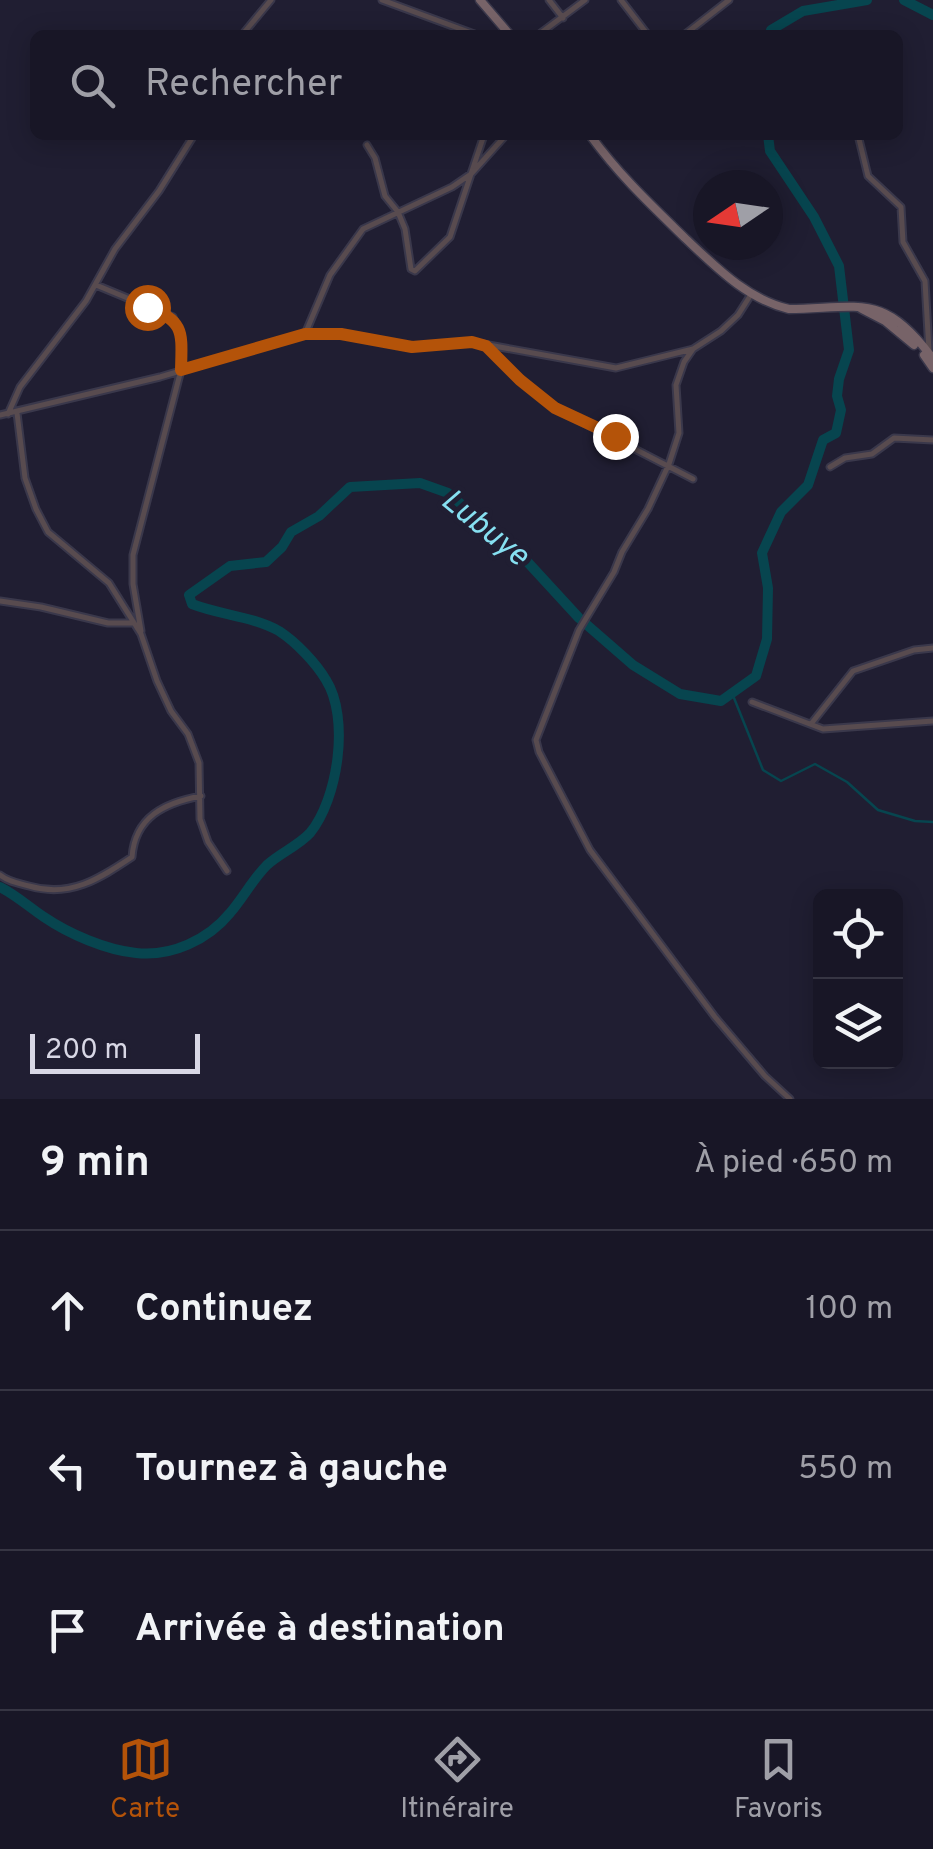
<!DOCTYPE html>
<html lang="fr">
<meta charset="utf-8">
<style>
:root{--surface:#181626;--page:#211f2e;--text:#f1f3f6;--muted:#9f9fa7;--line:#363543;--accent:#b45309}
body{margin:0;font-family:Overpass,sans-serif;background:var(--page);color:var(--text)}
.controls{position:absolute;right:30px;bottom:30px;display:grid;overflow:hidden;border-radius:15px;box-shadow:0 5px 25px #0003}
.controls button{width:90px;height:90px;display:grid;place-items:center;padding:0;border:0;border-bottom:2px solid var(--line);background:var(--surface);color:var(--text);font:50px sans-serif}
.compass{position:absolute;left:693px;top:170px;width:90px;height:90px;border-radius:50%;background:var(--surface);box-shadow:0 5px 25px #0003;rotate:257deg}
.scale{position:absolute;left:30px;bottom:25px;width:170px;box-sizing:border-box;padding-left:10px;border:5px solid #d8d7e5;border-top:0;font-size:28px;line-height:35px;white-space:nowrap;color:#d8d7e5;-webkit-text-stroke:8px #201e32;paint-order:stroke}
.stop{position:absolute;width:30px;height:30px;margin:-22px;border:8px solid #b45309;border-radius:50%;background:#fff}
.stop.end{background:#b45309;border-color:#fff;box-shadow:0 2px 10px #0008}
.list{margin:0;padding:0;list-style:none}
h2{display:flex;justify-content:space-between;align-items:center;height:130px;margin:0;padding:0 40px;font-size:42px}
h2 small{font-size:32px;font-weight:400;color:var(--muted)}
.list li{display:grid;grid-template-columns:65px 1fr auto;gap:30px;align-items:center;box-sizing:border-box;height:160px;padding:0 40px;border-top:2px solid var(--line)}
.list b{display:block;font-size:38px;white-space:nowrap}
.list em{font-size:32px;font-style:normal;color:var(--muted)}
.icon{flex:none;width:55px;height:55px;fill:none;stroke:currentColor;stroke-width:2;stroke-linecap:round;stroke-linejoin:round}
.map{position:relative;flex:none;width:933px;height:1099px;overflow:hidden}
.search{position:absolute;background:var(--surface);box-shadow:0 5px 25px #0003;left:30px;right:30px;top:30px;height:110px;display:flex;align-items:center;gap:25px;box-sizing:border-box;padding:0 35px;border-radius:15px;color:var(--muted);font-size:38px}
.sheet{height:610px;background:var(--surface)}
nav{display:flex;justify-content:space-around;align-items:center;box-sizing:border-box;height:140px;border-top:2px solid var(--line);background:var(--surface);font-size:28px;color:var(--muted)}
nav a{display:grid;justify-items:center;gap:5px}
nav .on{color:var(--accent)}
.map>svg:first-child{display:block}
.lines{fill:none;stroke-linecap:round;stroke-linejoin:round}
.stream{stroke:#07454f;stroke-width:2.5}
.river{stroke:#07454f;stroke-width:10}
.street-casing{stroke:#3a384b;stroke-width:9}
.secondary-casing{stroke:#3a384b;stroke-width:11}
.street{stroke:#584b4f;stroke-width:5}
.secondary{stroke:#776368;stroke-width:8}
.route{stroke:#b45309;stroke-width:12}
.labels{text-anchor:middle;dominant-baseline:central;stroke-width:10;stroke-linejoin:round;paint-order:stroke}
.water-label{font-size:32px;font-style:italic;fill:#86e0f1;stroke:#201e32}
</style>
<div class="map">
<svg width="933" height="1099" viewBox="0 0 933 1099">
<rect width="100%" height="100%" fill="#201e32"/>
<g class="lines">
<path class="stream" d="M732,693l31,77 18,11 34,-17 32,18 31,28 37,11 18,1"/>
<path class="river" d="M904,0l29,15
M770,35l1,-5 32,-19 64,-11
M0,887c16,8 29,20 44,30 25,17 62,33 92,36 35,4 72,-13 94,-40 13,-15 23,-34 37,-48 13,-12 31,-19 43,-32 28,-34 40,-115 16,-153 -10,-17 -30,-38 -47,-49 -27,-15 -59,-16 -87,-27l-3,-9 41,-29 36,-4 16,-15 9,-15 28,-16 31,-29 70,-4 28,10 74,63 57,62 54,47 47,29 41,7 35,-25 11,-37 1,-51 -6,-35 19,-41 27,-27 15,-45 13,-7 5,-23 -4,-14 2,-17 10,-29 -10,-84 -25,-49 -44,-66 -2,-16"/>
<g class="street-casing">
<path id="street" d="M382,0l95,35
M549,0l14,18
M621,0l27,35
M242,35l29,-35
M538,35l47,-35
M684,35l45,-35
M858,135l10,41 33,31 2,35 22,39 4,70
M367,145l8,13 10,38 13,16 7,17 6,40 4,2 35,-34 34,-102
M96,285l77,32 8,18v35l-48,185v29l8,47
M752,293l-14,22 -17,16 -28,18 -9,13 -8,23 3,48 -10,31 -21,45 -26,43 -8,20 -35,58 -43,110 3,12 51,98 125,167 50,59 25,23
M305,334l25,-59 33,-46 89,-42 19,-13 35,-39
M488,347l32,33 35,28 138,71
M17,413l8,65 11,31 12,23 61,51 32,51 16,47 14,30 17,23 11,29 1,56 8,23 19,29
M8,414l12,-27 66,-86 29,-52 44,-58 35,-56
M0,415l160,-38 145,-43h36l71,13 60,-5 144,26 77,-19
M830,467l15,-9 27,-4 22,-16 39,2
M0,601l41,6 67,16h25
M752,702l71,27 110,-8
M811,724l42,-53 61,-21 19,-2
M0,875c9,7 18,8 29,11 41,12 70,-7 103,-29 3,-40 32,-54 69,-61"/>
</g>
<g class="secondary-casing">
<path id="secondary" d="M480,0l30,35
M590,135c30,41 60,69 96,104 31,29 61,60 103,70 72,-1 95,-17 144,50
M860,308l25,13 29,24
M924,355l9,13"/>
</g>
<use href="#street" class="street"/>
<use href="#secondary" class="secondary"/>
</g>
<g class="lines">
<path class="route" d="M147,307c38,14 35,25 34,63l124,-36h36l71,13 60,-5 14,4 34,34 35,28 60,28"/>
</g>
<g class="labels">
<g class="water-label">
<text transform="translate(484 529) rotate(39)">Lubuye</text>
</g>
</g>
</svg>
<div class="controls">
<button><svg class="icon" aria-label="locate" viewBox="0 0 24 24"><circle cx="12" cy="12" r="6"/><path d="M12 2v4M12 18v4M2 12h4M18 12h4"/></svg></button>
<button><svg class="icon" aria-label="layers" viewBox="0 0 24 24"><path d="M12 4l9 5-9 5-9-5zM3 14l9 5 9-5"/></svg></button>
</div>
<svg class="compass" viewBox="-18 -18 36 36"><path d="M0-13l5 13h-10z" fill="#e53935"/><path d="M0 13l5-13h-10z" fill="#9f9fa7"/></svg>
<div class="scale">200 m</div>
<div class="stop" style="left:147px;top:307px"></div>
<div class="stop end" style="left:615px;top:436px"></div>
<div class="search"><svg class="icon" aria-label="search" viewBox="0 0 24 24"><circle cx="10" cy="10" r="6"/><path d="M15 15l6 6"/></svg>Rechercher</div>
</div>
<section class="sheet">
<h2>9 min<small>À pied · 650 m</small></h2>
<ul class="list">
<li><svg class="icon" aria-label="ahead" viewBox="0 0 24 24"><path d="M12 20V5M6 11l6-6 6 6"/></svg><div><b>Continuez</b></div><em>100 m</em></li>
<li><svg class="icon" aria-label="left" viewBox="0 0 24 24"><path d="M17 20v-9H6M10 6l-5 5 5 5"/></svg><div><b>Tournez à gauche</b></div><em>550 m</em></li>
<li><svg class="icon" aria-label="arrive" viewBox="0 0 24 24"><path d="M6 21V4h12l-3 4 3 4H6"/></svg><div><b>Arrivée à destination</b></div></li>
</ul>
</section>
<nav>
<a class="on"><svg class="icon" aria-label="map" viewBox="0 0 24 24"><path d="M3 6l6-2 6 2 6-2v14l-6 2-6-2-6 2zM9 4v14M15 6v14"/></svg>Carte</a>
<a><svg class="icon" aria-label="directions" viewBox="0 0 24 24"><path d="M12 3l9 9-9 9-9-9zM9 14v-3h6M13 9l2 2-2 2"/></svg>Itinéraire</a>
<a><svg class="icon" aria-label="saved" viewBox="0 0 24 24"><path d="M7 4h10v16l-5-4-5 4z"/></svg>Favoris</a>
</nav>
